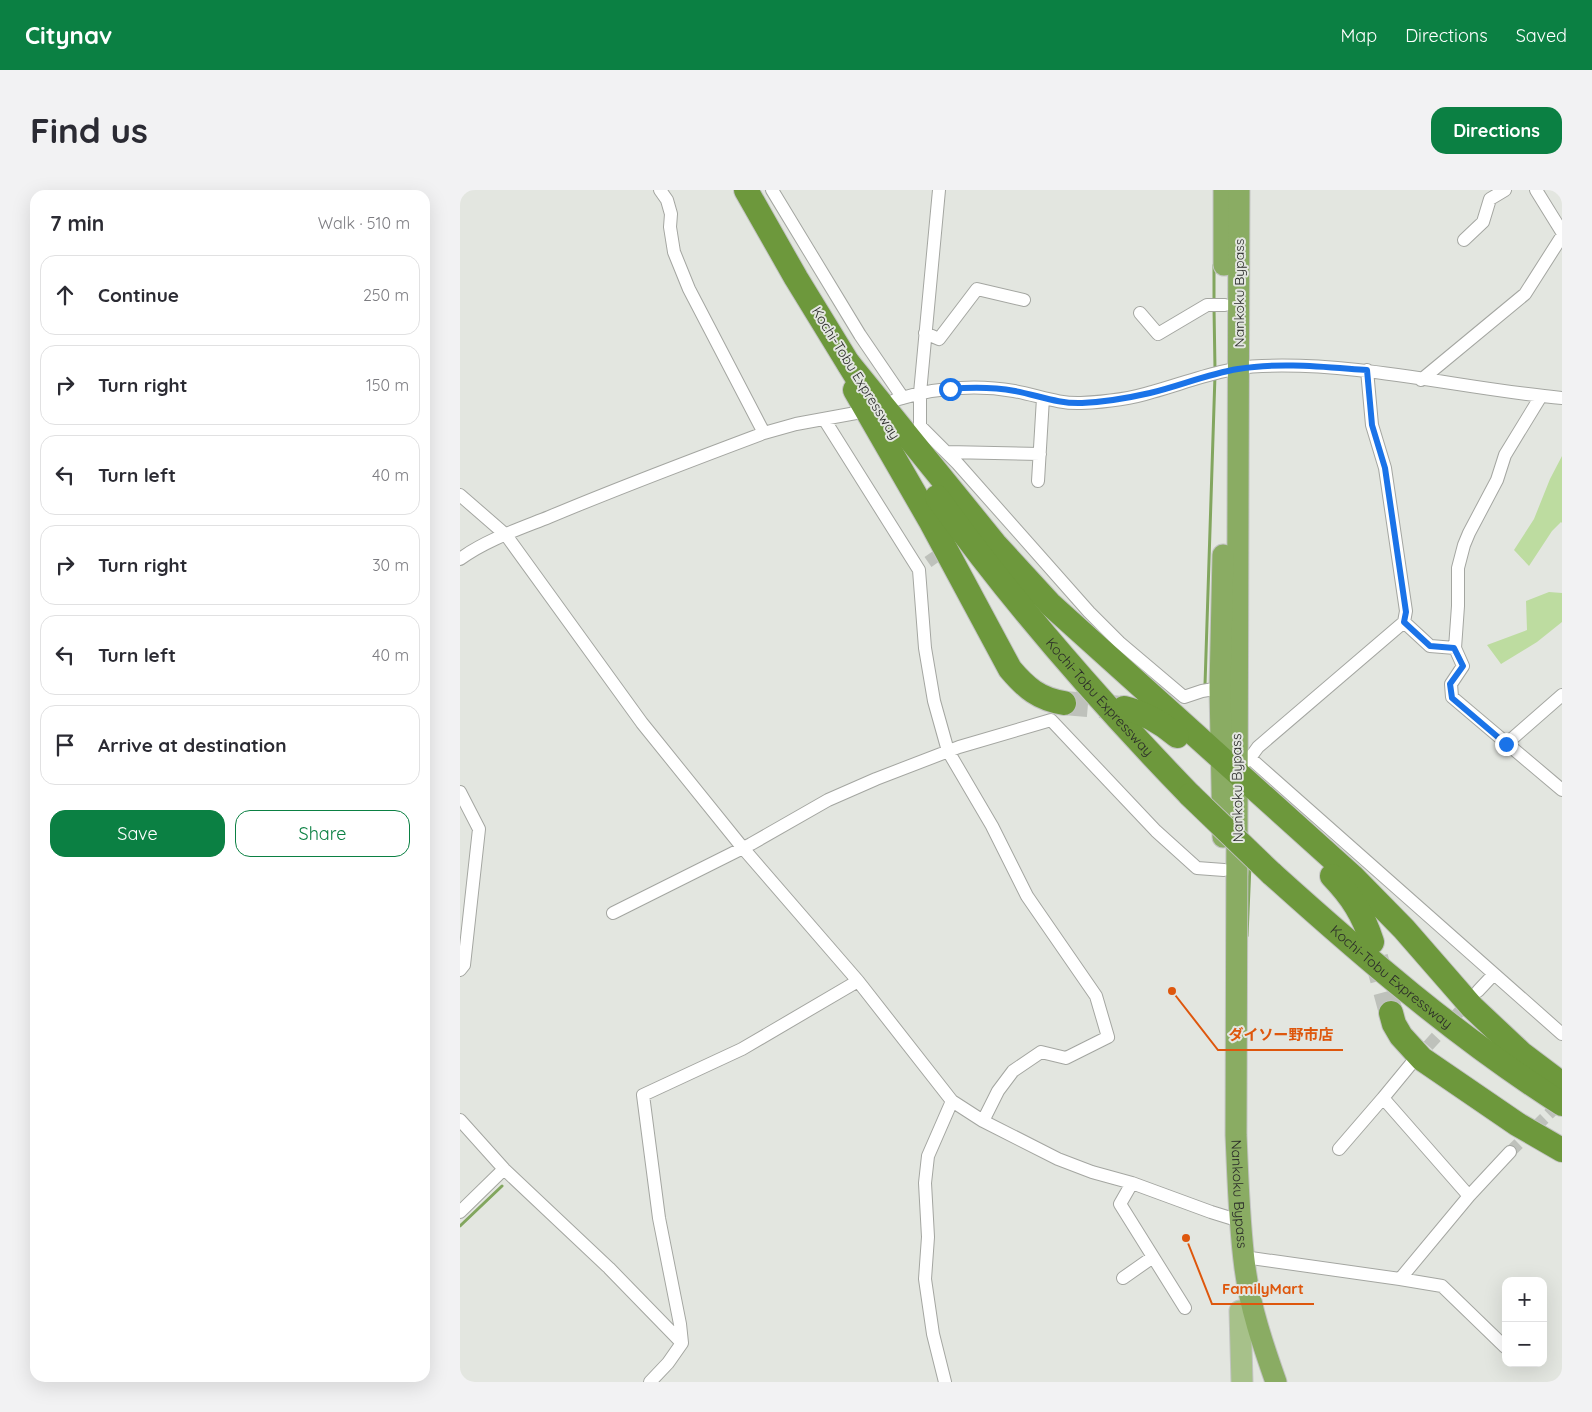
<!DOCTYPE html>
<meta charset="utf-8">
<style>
:root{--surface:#fff;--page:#f2f2f3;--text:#2b2b33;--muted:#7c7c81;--line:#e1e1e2;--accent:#0b8043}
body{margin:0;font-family:Quicksand,"Noto Sans JP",sans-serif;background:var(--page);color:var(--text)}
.controls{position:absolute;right:15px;bottom:15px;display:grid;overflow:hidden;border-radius:10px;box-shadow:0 5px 20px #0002}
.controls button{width:45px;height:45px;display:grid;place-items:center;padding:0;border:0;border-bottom:1px solid var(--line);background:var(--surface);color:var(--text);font:25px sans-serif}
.stop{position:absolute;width:15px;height:15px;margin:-11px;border:4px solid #1a73e8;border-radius:50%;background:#fff}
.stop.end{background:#1a73e8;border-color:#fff;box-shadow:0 1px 5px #0008}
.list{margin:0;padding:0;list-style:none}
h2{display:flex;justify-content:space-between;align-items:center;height:65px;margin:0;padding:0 20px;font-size:21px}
h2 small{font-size:16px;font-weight:400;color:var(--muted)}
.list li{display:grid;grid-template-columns:32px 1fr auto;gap:15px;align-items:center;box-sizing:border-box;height:80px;margin:0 10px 10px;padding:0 10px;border:1px solid var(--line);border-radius:15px}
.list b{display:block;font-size:19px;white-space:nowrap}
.list em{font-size:16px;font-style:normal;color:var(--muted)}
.actions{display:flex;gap:10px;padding:15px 20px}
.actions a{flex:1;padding:11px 0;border:1px solid var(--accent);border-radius:15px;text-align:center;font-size:18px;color:var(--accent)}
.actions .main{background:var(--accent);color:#fff}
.icon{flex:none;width:28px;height:28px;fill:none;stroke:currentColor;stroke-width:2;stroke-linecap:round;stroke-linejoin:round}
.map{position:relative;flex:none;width:1102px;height:1192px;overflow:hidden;border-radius:15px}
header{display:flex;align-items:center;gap:30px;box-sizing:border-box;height:70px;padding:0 25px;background:var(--accent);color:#fff}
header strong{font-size:24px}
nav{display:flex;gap:28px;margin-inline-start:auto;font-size:18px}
.intro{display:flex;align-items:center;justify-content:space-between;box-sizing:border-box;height:120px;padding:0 30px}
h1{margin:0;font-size:35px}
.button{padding:12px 22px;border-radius:15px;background:var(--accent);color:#fff;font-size:18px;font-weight:700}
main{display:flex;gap:30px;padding:0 30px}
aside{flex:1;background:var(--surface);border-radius:15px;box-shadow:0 5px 20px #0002}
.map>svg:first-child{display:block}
.green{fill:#bddca0}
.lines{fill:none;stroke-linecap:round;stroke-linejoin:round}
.stream{stroke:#82a65e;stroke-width:3}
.minor-tunnel{stroke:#bec1bb;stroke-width:12;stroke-dasharray:12 6;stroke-linecap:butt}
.motorway-tunnel{stroke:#bec1bb;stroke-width:24;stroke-dasharray:24 12;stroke-linecap:butt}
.minor-casing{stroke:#a4a6a1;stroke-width:14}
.primary-casing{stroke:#c3c4c3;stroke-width:23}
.trunk-casing{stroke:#c3c4c3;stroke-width:23}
.motorway-casing{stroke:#c3c4c3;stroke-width:26}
.minor{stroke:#fff;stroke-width:12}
.primary{stroke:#a7c18a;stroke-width:21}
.trunk{stroke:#8aac63;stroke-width:21}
.motorway{stroke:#6d983c;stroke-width:24}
.motorway-bridge-casing{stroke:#c3c4c3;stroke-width:26;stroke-linecap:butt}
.motorway-bridge{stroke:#6d983c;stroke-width:24}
.route{stroke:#1a73e8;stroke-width:6}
.labels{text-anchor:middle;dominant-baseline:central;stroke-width:4;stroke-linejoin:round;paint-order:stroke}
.street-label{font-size:14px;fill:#2a2b29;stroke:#e3e6e0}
.leader{fill:none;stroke:#de570d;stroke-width:2}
.callout-dot{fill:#de570d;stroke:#e3e6e0;stroke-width:2}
.callout-label{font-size:15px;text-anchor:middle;font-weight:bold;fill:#de570d;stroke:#e3e6e0;stroke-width:4;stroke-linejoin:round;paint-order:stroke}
</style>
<header>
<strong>Citynav</strong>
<nav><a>Map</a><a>Directions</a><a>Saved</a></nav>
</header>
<div class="intro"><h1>Find us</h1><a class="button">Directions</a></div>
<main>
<aside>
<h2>7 min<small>Walk · 510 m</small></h2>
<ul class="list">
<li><svg class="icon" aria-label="ahead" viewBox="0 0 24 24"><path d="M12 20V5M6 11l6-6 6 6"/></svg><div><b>Continue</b></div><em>250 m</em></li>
<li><svg class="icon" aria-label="right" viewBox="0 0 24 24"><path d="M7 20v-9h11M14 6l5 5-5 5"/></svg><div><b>Turn right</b></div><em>150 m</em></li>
<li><svg class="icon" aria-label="left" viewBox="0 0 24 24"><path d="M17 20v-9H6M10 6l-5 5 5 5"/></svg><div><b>Turn left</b></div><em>40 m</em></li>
<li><svg class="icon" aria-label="right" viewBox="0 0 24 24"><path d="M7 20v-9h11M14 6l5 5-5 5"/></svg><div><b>Turn right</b></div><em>30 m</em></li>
<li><svg class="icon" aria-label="left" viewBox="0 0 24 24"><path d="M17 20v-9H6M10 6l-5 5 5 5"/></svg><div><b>Turn left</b></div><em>40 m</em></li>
<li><svg class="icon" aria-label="arrive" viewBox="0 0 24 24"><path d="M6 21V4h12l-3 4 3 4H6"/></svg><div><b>Arrive at destination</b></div></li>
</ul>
<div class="actions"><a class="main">Save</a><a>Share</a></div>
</aside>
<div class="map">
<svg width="1102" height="1192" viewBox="0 0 1102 1192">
<rect width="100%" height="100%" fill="#e3e6e0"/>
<path class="green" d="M1102,266v67l-1,-1 -9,9 -23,35 -15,-16 20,-31 16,-40z
M1089,402l13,1v29l-25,20 -36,22 -14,-19 40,-15 -1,-29z"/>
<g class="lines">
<path class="stream" d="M754,75v37
M754,118l1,61
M745,495l10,-310
M787,746l3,-71
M0,1036l42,-40"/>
<path class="minor-tunnel" d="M468,372l21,-15
M956,869l54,-59
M1050,962l52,-51"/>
<path class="motorway-tunnel" d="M604,513l58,5
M916,767l15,56"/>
<g class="minor-casing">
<path id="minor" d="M200,0l7,10 4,14 -1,13 4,25 15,37 75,144
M312,0l88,145 43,63
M479,0l-19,203v33l38,38 131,148 30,30 65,55 18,-6 18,-3
M1076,0l26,42
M1004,50l19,-18 7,-23 15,-9
M680,123l18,21 49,-29h18
M465,143l14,6 38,-50 47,11
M907,180l5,55 13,43 21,143 -2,11
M961,190l104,-86 37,-58
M1081,206l-36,59 -8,25 -28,53 -5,12 -6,23v38l-3,42 8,18 -12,18 1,13 110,93
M435,210c39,-12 79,-16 119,-9 23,4 44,13 67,12 23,-1 49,-4 71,-11 36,-10 72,-25 110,-26 100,-4 201,23 300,32
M364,229l95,151 6,78 9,53 14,50 44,75 35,70 69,100 12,41 -42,21 -25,-6 -28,19 -15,20 -15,30
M487,262l93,2
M578,291l5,-83
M0,305l46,40 136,188 100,124 116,134 94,120 31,20 75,38 34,13 40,11 79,29 29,9
M0,369c26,-19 59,-30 89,-42 71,-30 143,-57 215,-84l32,-9 60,-11
M1046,554l56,-49
M790,568l8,-11 146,-125 26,24 25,2
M776,580l14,-12 312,276
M0,602l19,37 -15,136 -4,5
M153,723l138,-69 77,-44 48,-21 83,-32 92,-27 105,111 41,37 27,2
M1018,801l16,-17
M0,930l44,49 105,99 73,75
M879,959l44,-51
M672,993l-12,21 65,104
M1009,1006l41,-44
M0,1022l44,-43
M784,1067l156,22 69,-83 -86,-98 28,-34
M663,1088l30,-21
M940,1089l42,7 63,61
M190,1192l18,-19 14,-20 -2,-19 -21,-106 -16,-123 99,-46 116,-68
M485,1192l-12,-48 -8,-55 3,-42 -3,-54 3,-27 24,-55"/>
</g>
<g class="primary-casing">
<path id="primary" d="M780,1121l2,71"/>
</g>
<g class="trunk-casing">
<g id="trunk">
<path d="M764,0v75"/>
<path id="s1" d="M779,0l-3,945c2,44 3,89 9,133 5,39 18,77 31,114"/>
<path d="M763,365l-3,133 3,149"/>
</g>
</g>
<g class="motorway-casing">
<g id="motorway">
<path d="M286,0l50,88 60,98"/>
<path d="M389,174l146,180 56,61 302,272 51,52 68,78 49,46 41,31"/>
<path d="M395,200l76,132 79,147c16,19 29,30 54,34"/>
<path id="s2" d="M477,307c76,106 162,204 253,298"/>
<path d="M664,518c21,5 37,14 53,28"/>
<path id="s3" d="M811,683c92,83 186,164 291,231"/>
<path d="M872,686c20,21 31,38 40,66"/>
<path d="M931,823l3,11 7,12 21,23 95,65 45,26"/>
</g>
</g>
<use href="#minor" class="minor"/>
<use href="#primary" class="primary"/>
<use href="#trunk" class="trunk"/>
<use href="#motorway" class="motorway"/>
<g class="motorway-bridge-casing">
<path id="motorway-bridge" d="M730,605l81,78"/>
</g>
<use href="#motorway-bridge" class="motorway-bridge"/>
</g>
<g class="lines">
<path class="route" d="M490,199c22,-2 43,-2 65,2 22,4 43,13 67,12 22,-1 46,-5 68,-10 29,-7 58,-19 88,-24 42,-7 86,-2 129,1l5,55 13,43 21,144 -2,10 26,24 24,2 9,18 -13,18 2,14 54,46"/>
</g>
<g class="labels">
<g class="street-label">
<text transform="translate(779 103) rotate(-90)">Nankoku Bypass</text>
<text transform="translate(396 183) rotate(58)">Kochi-Tobu Expressway</text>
<text stroke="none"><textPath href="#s2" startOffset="258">Kochi-Tobu Expressway</textPath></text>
<text transform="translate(777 598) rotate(-91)">Nankoku Bypass</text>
<text stroke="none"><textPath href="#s3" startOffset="159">Kochi-Tobu Expressway</textPath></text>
<text stroke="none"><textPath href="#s1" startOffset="1004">Nankoku Bypass</textPath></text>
</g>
</g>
<path class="leader" d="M712 801L758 860H883M726 1048L752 1114H854"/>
<g class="callout-dot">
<circle cx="712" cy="801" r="5"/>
<circle cx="726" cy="1048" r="5"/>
</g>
<g class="callout-label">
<text x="821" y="850">ダイソー野市店</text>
<text x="803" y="1104">FamilyMart</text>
</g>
</svg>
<div class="controls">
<button>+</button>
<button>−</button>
</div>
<div class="stop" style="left:490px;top:199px"></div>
<div class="stop end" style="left:1046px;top:554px"></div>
</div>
</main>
